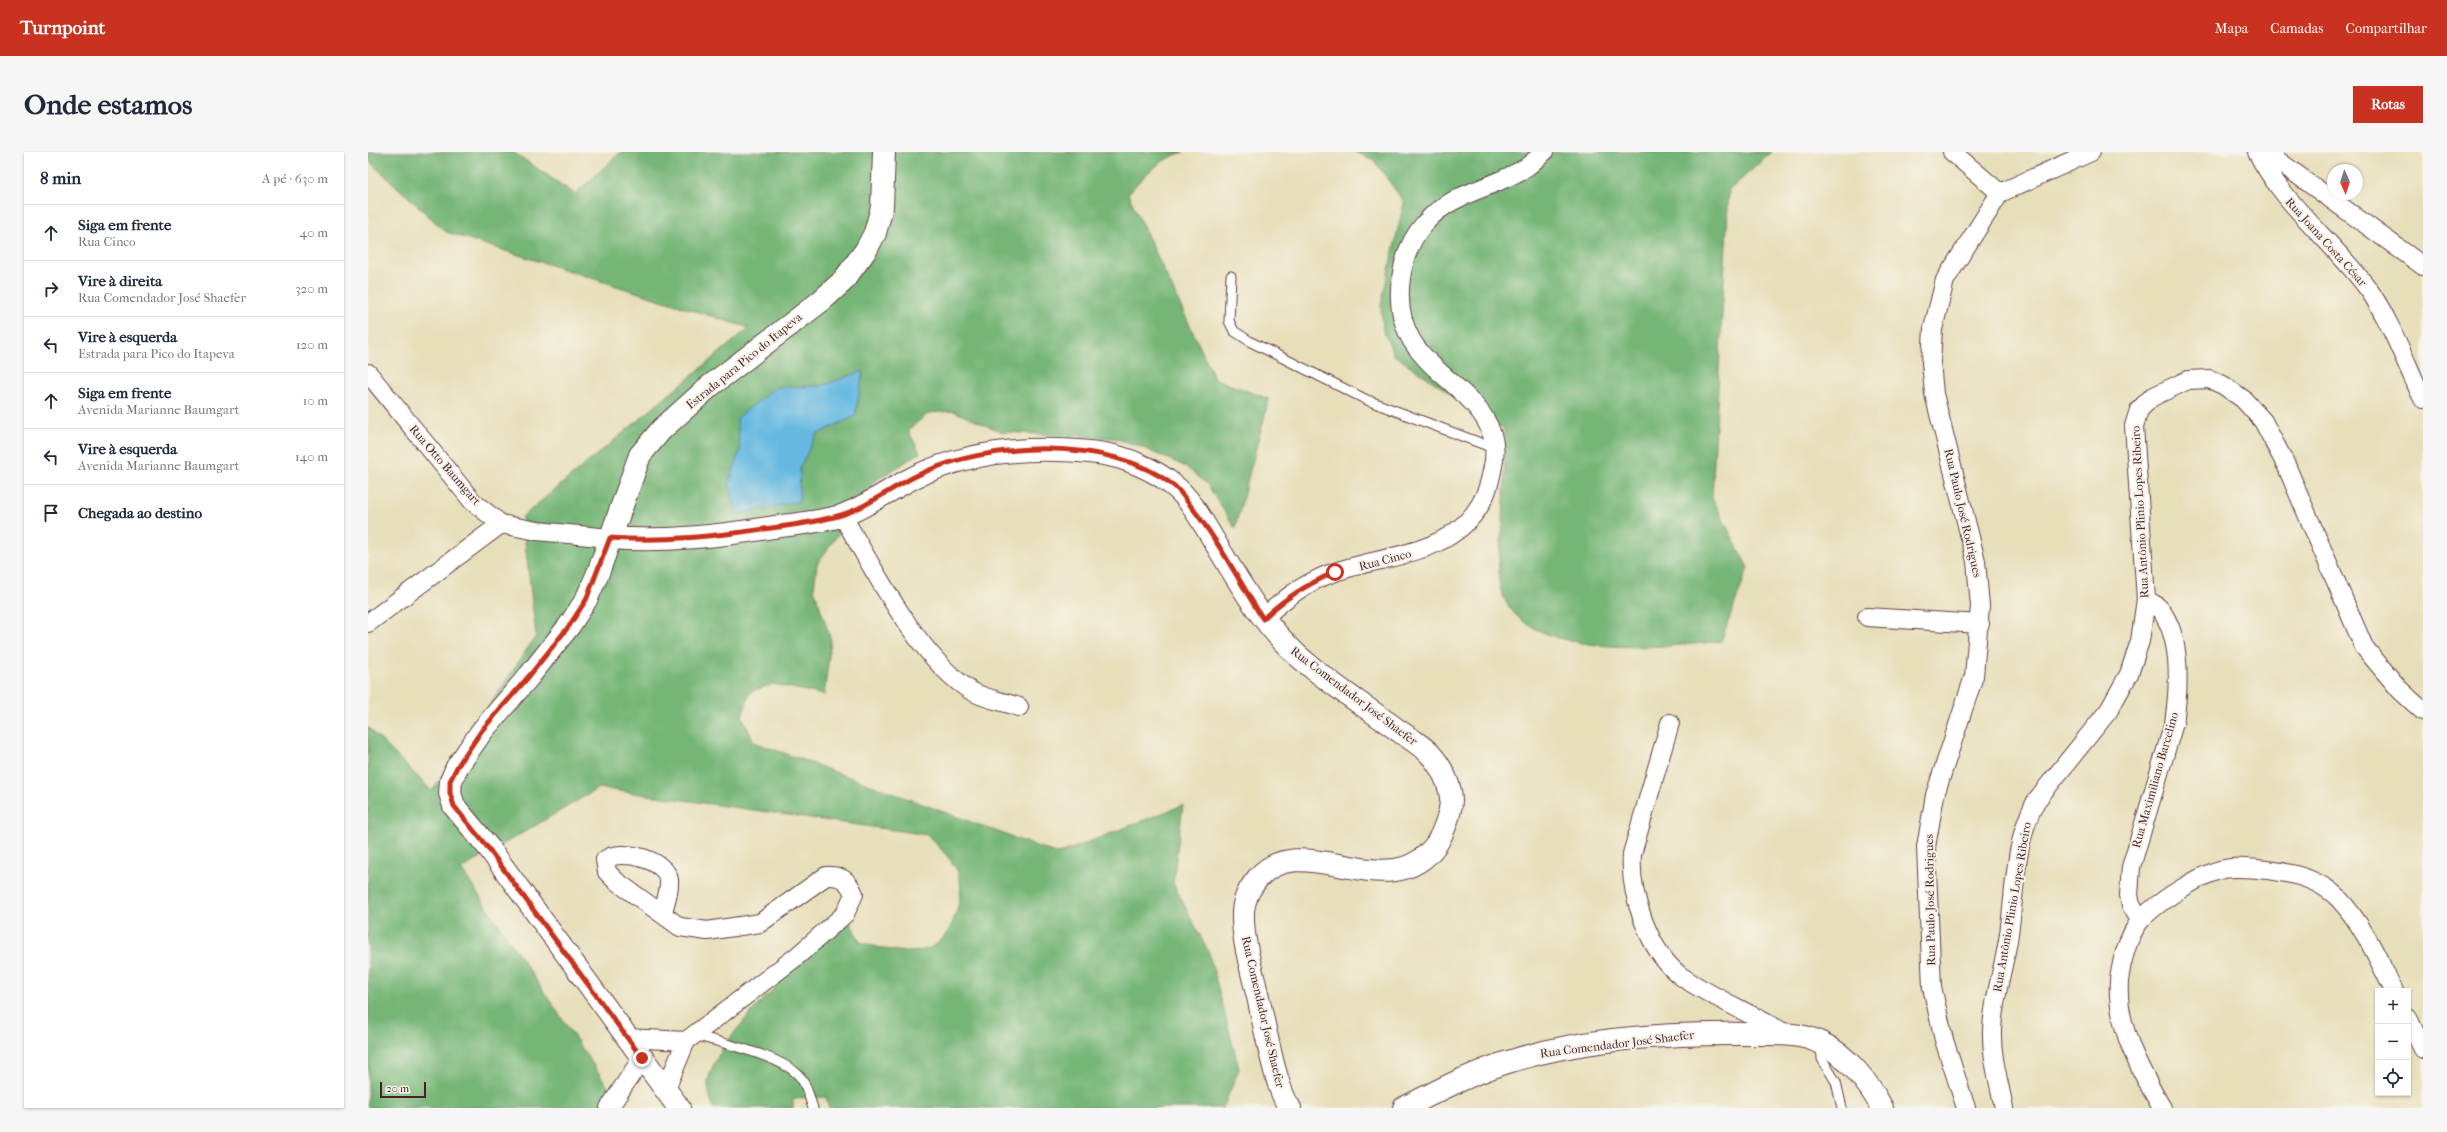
<!DOCTYPE html>
<html lang="pt">
<meta charset="utf-8">
<style>
:root{--surface:#fff;--page:#f6f6f7;--text:#1f2937;--muted:#747a83;--line:#e0e1e3;--accent:#c8321e}
body{margin:0;font-family:"IM FELL French Canon",serif;background:var(--page);color:var(--text)}
.controls{position:absolute;right:12px;bottom:12px;display:grid;overflow:hidden;border-radius:0px;box-shadow:0 1px 3px #0004}
.controls button{width:36px;height:36px;display:grid;place-items:center;padding:0;border:0;border-bottom:1px solid var(--line);background:var(--surface);color:var(--text);font:20px sans-serif}
.compass{position:absolute;left:1959px;top:12px;width:36px;height:36px;border-radius:50%;background:var(--surface);box-shadow:0 1px 3px #0004;rotate:177deg}
.scale{position:absolute;left:12px;bottom:10px;width:46px;box-sizing:border-box;padding-left:4px;border:2px solid #4a1f2b;border-top:0;font-size:11px;line-height:14px;white-space:nowrap;color:#4a1f2b;-webkit-text-stroke:3px #f7f3e8;paint-order:stroke}
.stop{position:absolute;width:12px;height:12px;margin:-9px;border:3px solid #c8321e;border-radius:50%;background:#fff}
.stop.end{background:#c8321e;border-color:#fff;box-shadow:0 1px 4px #0008}
.list{margin:0;padding:0;list-style:none}
h2{display:flex;justify-content:space-between;align-items:center;height:52px;margin:0;padding:0 16px;font-size:17px}
h2 small{font-size:13px;font-weight:400;color:var(--muted)}
.list li{display:grid;grid-template-columns:26px 1fr auto;gap:12px;align-items:center;box-sizing:border-box;height:56px;padding:0 16px;border-top:1px solid var(--line)}
.list b{display:block;font-size:15px;white-space:nowrap}
.list p{margin:0;font-size:13px;white-space:nowrap;color:var(--muted)}
.list em{font-size:13px;font-style:normal;color:var(--muted)}
.icon{flex:none;width:22px;height:22px;fill:none;stroke:currentColor;stroke-width:2;stroke-linecap:round;stroke-linejoin:round}
.map{position:relative;flex:none;width:2055px;height:956px;overflow:hidden;border-radius:0px}
header{display:flex;align-items:center;gap:24px;box-sizing:border-box;height:56px;padding:0 20px;background:var(--accent);color:#fff}
header strong{font-size:19px}
nav{display:flex;gap:22px;margin-inline-start:auto;font-size:14px}
.intro{display:flex;align-items:center;justify-content:space-between;box-sizing:border-box;height:96px;padding:0 24px}
h1{margin:0;font-size:28px}
.button{padding:10px 18px;border-radius:0px;background:var(--accent);color:#fff;font-size:14px;font-weight:700}
main{display:flex;gap:24px;padding:0 24px}
aside{flex:1;background:var(--surface);border-radius:0px;box-shadow:0 1px 3px #0004}
.map>svg:first-child{display:block}
.forest{fill:#74b576;stroke:#5f6a50;fill-rule:evenodd}
.water{fill:#65b9e1;stroke:#586c86}
.lines{fill:none;stroke-linecap:round;stroke-linejoin:round}
.service-casing{stroke:#623c40;stroke-width:11}
.minor-casing{stroke:#623c40;stroke-width:20}
.tertiary-casing{stroke:#623c40;stroke-width:24}
.service{stroke:#fff;stroke-width:9}
.minor{stroke:#fff;stroke-width:18}
.tertiary{stroke:#fff;stroke-width:22}
.route{stroke:#c8321e;stroke-width:5}
.labels{text-anchor:middle;dominant-baseline:central;stroke-width:4;stroke-linejoin:round;paint-order:stroke}
.street-label{font-size:12px;fill:#4a1f2b;stroke:#f7f3e8}
</style>
<header>
<strong>Turnpoint</strong>
<nav><a>Mapa</a><a>Camadas</a><a>Compartilhar</a></nav>
</header>
<div class="intro"><h1>Onde estamos</h1><a class="button">Rotas</a></div>
<main>
<aside>
<h2>8 min<small>A pé · 630 m</small></h2>
<ul class="list">
<li><svg class="icon" aria-label="ahead" viewBox="0 0 24 24"><path d="M12 20V5M6 11l6-6 6 6"/></svg><div><b>Siga em frente</b><p>Rua Cinco</p></div><em>40 m</em></li>
<li><svg class="icon" aria-label="right" viewBox="0 0 24 24"><path d="M7 20v-9h11M14 6l5 5-5 5"/></svg><div><b>Vire à direita</b><p>Rua Comendador José Shaefer</p></div><em>320 m</em></li>
<li><svg class="icon" aria-label="left" viewBox="0 0 24 24"><path d="M17 20v-9H6M10 6l-5 5 5 5"/></svg><div><b>Vire à esquerda</b><p>Estrada para Pico do Itapeva</p></div><em>120 m</em></li>
<li><svg class="icon" aria-label="ahead" viewBox="0 0 24 24"><path d="M12 20V5M6 11l6-6 6 6"/></svg><div><b>Siga em frente</b><p>Avenida Marianne Baumgart</p></div><em>10 m</em></li>
<li><svg class="icon" aria-label="left" viewBox="0 0 24 24"><path d="M17 20v-9H6M10 6l-5 5 5 5"/></svg><div><b>Vire à esquerda</b><p>Avenida Marianne Baumgart</p></div><em>140 m</em></li>
<li><svg class="icon" aria-label="arrive" viewBox="0 0 24 24"><path d="M6 21V4h12l-3 4 3 4H6"/></svg><div><b>Chegada ao destino</b></div></li>
</ul>
</aside>
<div class="map">
<svg width="2055" height="956" viewBox="0 0 2055 956">
<rect width="100%" height="100%" fill="#f7f3e8"/>
<filter id="ink" filterUnits="userSpaceOnUse"><feTurbulence type="fractalNoise" baseFrequency=".025" numOctaves="2"/><feDisplacementMap in="SourceGraphic" scale="8" xChannelSelector="R" yChannelSelector="G"/><feConvolveMatrix kernelMatrix="1 2 1 2 8 2 1 2 1" color-interpolation-filters="sRGB"/></filter>
<filter id="wash" filterUnits="userSpaceOnUse"><feTurbulence type="fractalNoise" baseFrequency=".012" numOctaves="4" result="noise"/><feDisplacementMap in="SourceGraphic" scale="16" xChannelSelector="R" yChannelSelector="G"/><feGaussianBlur stdDeviation="0.9" result="paint"/><feColorMatrix in="noise" values="0 0 0 0 0 0 0 0 0 0 0 0 0 0 0 0 0 1.4 0 .05"/><feComposite in="paint" operator="in"/></filter>
<g filter="url(#wash)">
<rect width="100%" height="100%" fill="#e7dfba"/>
<path class="forest" d="M0,0h145l62,42 46,-42h563c-25,7 -39,23 -56,42l87,185 54,20 -34,129 -28,-44 -21,-17 -49,-22 -24,-7 -111,-6 -49,-21 -24,2 -21,17 12,23 -45,28 -58,83 -3,25 17,51 -7,55 -51,-11 -23,8 -8,24 12,26 304,112 125,-49 -10,78 36,70 30,116 -16,39h-394l-3,-11 -33,1v10h-80c-2,-8 -6,-19 -5,-27 9,-47 104,-129 140,-163l12,24c46,14 84,21 98,-36 3,-10 4,-27 -1,-36 -7,-13 -20,-24 -29,-35l-329,-47 -138,81 160,237 -4,2h-249v-381l64,64 104,-155 -14,-119 227,-189 -303,-96 -78,-72zM495,220l-8,44 -39,19 -16,32 -2,34 -69,-17 11,-35 36,-62 45,-1z
M986,0h418l-43,38 -17,308 36,70 -27,73c-58,7 -209,22 -222,-59 -2,-17 3,-44 4,-61 2,-31 2,-61 1,-91l-110,-75 -11,-25 -2,-25 23,-103 -31,-43z"/>
<path class="water" d="M495,219l-8,45 -39,19 -16,32 -1,34 -62,13 -8,-30 11,-35 -3,-31 39,-31 45,-1z"/>
</g>
<g filter="url(#ink)">
<g class="lines">
<g class="service-casing">
<path id="service" d="M863,124l-2,45 5,10 17,11 116,58 129,49
M326,883c25,7 91,22 106,42 7,8 9,20 13,31
M1453,892l1,15 14,23 6,26"/>
</g>
<g class="minor-casing">
<path id="minor" d="M1584,0l48,41
M1889,0c27,54 77,90 112,138 22,32 37,74 54,109
M1898,0l157,114
M0,221l105,129 28,22 36,7 73,7
M474,363c32,54 77,145 131,177 13,7 32,10 46,15
M1499,465l113,7
M895,467c20,-20 45,-38 72,-47 50,-17 114,-16 145,-67 6,-10 10,-23 12,-34 17,-64 -53,-86 -80,-130 -11,-19 -14,-42 -11,-63 3,-20 10,-40 24,-55 27,-32 70,-34 103,-57 5,-4 11,-9 16,-14
M0,471l133,-99
M1302,571l-38,131c-3,39 17,99 50,123 33,22 71,37 104,57
M295,761c2,-11 7,-22 6,-33 -3,-21 -49,-32 -64,-20l2,12 9,9 64,46 27,4 53,-8 66,-47c15,-1 22,4 28,18l-9,20 -49,43 -110,84
M1772,768l-9,-15 -2,-10 2,-28 43,-144c5,-34 9,-86 -15,-115 -3,-3 -9,-6 -13,-9
M2040,866l15,31
M259,886l59,3 -20,48
M241,956l33,-50
M1598,956l-22,-68 -12,-53 -6,-140 9,-52 39,-119 6,-70 -4,-45 -42,-167 -3,-32 2,-33 12,-49 55,-87 91,-41
M1636,956c-5,-26 -13,-52 -12,-78 1,-29 10,-56 15,-84 9,-48 5,-101 29,-145l73,-91 20,-36 11,-33 6,-42 -12,-173 5,-16 13,-13 36,-17 21,-1 14,6 20,14 20,22 23,44 78,182 36,43 23,21
M1794,956c-22,-38 -46,-81 -43,-127 2,-19 9,-45 21,-60 14,-17 62,-48 84,-52 16,-3 34,0 51,2 22,3 46,10 63,27 25,26 40,61 56,93"/>
</g>
<g class="tertiary-casing">
<path id="tertiary" d="M242,386c56,4 109,-2 164,-11 22,-3 46,-5 67,-11 28,-10 53,-30 80,-42 56,-25 117,-28 177,-21 25,3 56,16 75,32 17,13 29,36 40,54 25,41 48,83 84,116 31,28 68,51 102,76 10,7 22,14 30,22 11,11 22,32 22,47 0,13 -8,33 -14,43 -46,68 -135,-17 -179,35 -9,11 -14,20 -15,34 -1,26 8,56 14,81 7,27 18,96 33,115
M311,956l-190,-260 -35,-42 -4,-13 1,-12 6,-14 25,-36 48,-56 39,-49 17,-26 12,-27 42,-118 22,-26 48,-43 111,-85 22,-20 23,-31 9,-17 7,-26 2,-55
M1036,956c37,-19 74,-38 114,-49 69,-21 159,-26 231,-25 24,0 50,-2 72,9 26,12 48,40 61,65"/>
</g>
<use href="#service" class="service"/>
<use href="#minor" class="minor"/>
<use href="#tertiary" class="tertiary"/>
</g>
</g>
<g class="lines" filter="url(#ink)">
<path class="route" d="M274,906l-154,-210 -34,-42 -4,-13v-12l7,-14 25,-37 48,-55 39,-49 17,-26 24,-62c54,4 107,-2 161,-10 23,-3 47,-6 70,-13 27,-8 51,-28 77,-40 69,-34 192,-39 255,10 7,5 12,14 17,20 28,35 49,76 73,114 21,-21 45,-35 72,-47"/>
</g>
<g class="labels">
<g class="street-label">
<text transform="translate(1958 90) rotate(48)">Rua Joana Costa César</text>
<text transform="translate(376 209) rotate(-39)">Estrada para Pico do Itapeva</text>
<text transform="translate(77 313) rotate(49)">Rua Otto Baumgart</text>
<text transform="translate(1772 360) rotate(-93)">Rua Antônio Plinio Lopes Ribeiro</text>
<text transform="translate(1595 361) rotate(77)">Rua Paulo José Rodrigues</text>
<text transform="translate(1017 408) rotate(-15)">Rua Cinco</text>
<text transform="translate(986 544) rotate(37)">Rua Comendador José Shaefer</text>
<text transform="translate(1787 628) rotate(-74)">Rua Maximiliano Barcelino</text>
<text transform="translate(1562 748) rotate(-91)">Rua Paulo José Rodrigues</text>
<text transform="translate(1644 755) rotate(-80)">Rua Antônio Plinio Lopes Ribeiro</text>
<text transform="translate(895 860) rotate(77)">Rua Comendador José Shaefer</text>
<text transform="translate(1249 892) rotate(-7)">Rua Comendador José Shaefer</text>
</g>
</g>
</svg>
<div class="controls">
<button>+</button>
<button>−</button>
<button><svg class="icon" aria-label="locate" viewBox="0 0 24 24"><circle cx="12" cy="12" r="6"/><path d="M12 2v4M12 18v4M2 12h4M18 12h4"/></svg></button>
</div>
<svg class="compass" viewBox="-18 -18 36 36"><path d="M0-13l5 13h-10z" fill="#e53935"/><path d="M0 13l5-13h-10z" fill="#747a83"/></svg>
<div class="scale">20 m</div>
<div class="stop" style="left:967px;top:420px"></div>
<div class="stop end" style="left:274px;top:906px"></div>
</div>
</main>
